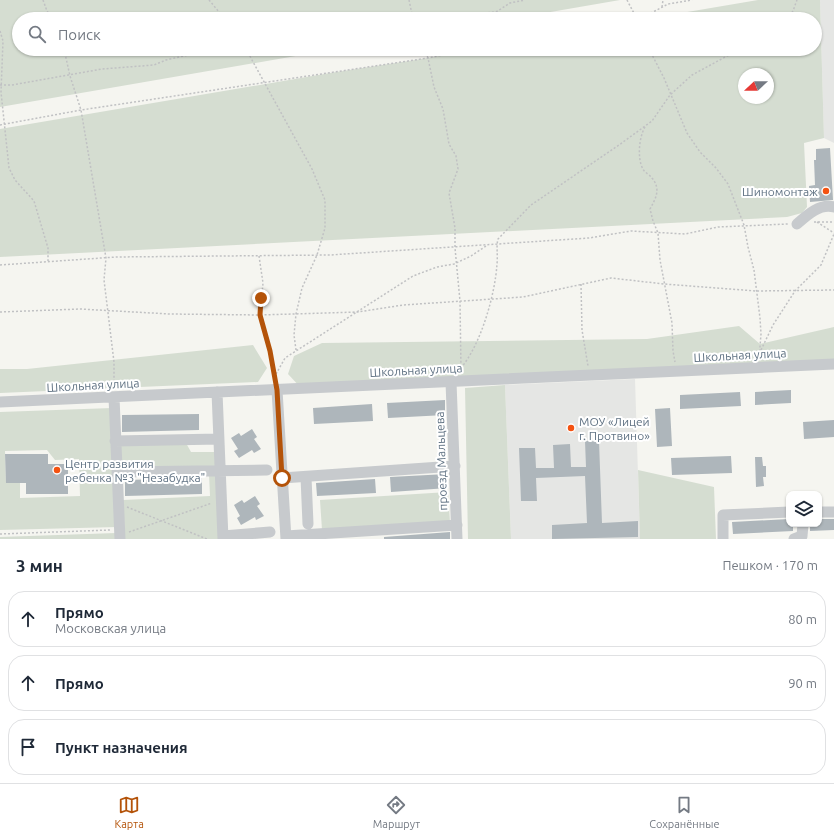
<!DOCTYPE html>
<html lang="ru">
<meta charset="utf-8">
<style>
:root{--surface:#fff;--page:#f6f6f7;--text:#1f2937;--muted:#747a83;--line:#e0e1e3;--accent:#b45309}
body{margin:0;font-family:Ubuntu,sans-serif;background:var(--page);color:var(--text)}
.controls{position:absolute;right:12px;bottom:12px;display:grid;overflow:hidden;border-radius:8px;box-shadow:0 1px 3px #0004}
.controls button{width:36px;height:36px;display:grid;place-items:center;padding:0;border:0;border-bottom:1px solid var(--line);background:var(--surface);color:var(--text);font:20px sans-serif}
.compass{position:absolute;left:738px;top:68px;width:36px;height:36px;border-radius:50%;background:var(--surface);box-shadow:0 1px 3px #0004;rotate:248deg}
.stop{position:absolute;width:12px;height:12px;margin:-9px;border:3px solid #b45309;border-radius:50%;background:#fff}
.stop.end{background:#b45309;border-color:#fff;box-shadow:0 1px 4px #0008}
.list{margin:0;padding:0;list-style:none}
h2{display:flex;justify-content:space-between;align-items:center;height:52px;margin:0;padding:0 16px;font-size:17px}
h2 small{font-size:13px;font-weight:400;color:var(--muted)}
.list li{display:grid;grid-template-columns:26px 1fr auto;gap:12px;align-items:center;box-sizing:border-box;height:56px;margin:0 8px 8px;padding:0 8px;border:1px solid var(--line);border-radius:16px}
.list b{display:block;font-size:15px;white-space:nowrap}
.list p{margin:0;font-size:13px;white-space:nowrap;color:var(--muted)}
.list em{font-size:13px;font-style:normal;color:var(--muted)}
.icon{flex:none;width:22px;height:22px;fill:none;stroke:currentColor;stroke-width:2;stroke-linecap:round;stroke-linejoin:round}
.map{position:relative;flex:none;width:834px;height:539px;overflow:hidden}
.search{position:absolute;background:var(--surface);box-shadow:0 1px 3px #0004;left:12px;right:12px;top:12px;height:44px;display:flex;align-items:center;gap:10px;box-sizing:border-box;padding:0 14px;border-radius:22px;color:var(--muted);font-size:15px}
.sheet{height:244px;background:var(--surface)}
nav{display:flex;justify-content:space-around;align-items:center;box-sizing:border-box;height:56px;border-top:1px solid var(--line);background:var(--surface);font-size:11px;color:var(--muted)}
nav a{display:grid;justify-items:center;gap:2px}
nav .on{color:var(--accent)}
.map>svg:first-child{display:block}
.built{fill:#e5e6e4}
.green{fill:#d5ddd1;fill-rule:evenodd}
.building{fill:#aeb6bb}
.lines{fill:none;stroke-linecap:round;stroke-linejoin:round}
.path{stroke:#c0c1c3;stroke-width:1.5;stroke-dasharray:2 2;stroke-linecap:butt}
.minor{stroke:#c7cacd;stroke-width:11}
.route{stroke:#b45309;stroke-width:5}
.poi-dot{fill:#f45211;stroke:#fff;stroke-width:1.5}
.labels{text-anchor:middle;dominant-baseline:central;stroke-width:4;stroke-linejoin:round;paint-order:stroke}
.poi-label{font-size:12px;fill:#617384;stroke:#fff;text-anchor:start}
.street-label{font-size:12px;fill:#617384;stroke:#fff}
</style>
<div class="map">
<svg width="834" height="539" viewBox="0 0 834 539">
<rect width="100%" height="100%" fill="#f5f5f0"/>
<path class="built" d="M820,0h14v143l-10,-5z
M635,379l5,160h-129l-6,-154z"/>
<path class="green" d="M0,0h620l-110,19h-491v30h317l-336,58z
M758,0h62l4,138 -20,5 3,64 -5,6 -15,4 -787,40v-128l330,-56 98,-15 44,-9h343v-30h-169zM744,74h24v24h-24z
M739,326l21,18 74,-17v34l-533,27 -13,-14 6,-18 28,-13 325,-4z
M253,345l14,23 -9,14 -258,11v-24h27z
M505,385l6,154h-43l-3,-151z
M112,408l6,119 -118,3v-118zM47,450l8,10 24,-1 1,37 -60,2v-16h-14l-1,-31z
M186,443l5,9h25l1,16 -97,2 -2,-26z
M638,470l76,17 2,52h-76z
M209,473h10l3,66h-97l-2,-39 87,-4z
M448,492l2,30 -128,8 -2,-30z
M116,533l1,6h-117v-2z"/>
<path class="building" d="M830,148l3,52 -23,2 -1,-16 6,-1 -1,-25h2v-11z
M791,390v13l-36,2v-13z
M740,392l1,14 -61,3v-14z
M445,400v15l-57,3 -1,-15z
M372,404l1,17 -59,3 -1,-16z
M670,408l2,38 -15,1 -2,-38z
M199,414v16l-77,2v-17z
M834,420v17l-30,2 -1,-17z
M252,429l5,8 -3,2 7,10 -7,4 -2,-3 -13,8 -5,-7 4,-2 -7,-11 8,-5 2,3z
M585,441h14l3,82 36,-2v16l-86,2v-14l35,-2 -2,-47 -49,2 1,23h-16l-2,-53h16l1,20h18l-1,-23 17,-1 1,23h15z
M5,454h43v10h20v30h-42v-11h-20z
M731,456l1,17 -60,2 -1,-17z
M755,457h7l1,9h3v11h-3l1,9 -8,1z
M447,474l1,14 -57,4 -1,-15z
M202,478v16l-77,2v-16z
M375,479l1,14 -59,3 -1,-13z
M255,496l5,8 -3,2 7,10 -8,4 -1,-3 -14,8 -4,-7 3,-2 -6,-11 8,-5 2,3z
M789,519v5h4v7l-60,3 -1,-12z
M819,519h15v11l-24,1v-7h9z
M450,532v7h-66v-2z"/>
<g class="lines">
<path class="path" d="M43,0l4,11 6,8
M209,0l16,19
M409,0l4,19
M627,0l10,19
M662,7l1,-7
M413,19l18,-6 40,1 25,-2 14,-9 15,-3
M640,19l28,-15 24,-4
M787,19l6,-8 4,-11
M0,31l3,10 -2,51 8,76 6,12 19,21 14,47v13
M64,49l6,27 11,34 25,148 -2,22 10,82v26
M246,49l66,120 13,31v28l-8,27 -15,33 -6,26 -2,21 2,15
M424,49l4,9 6,29 9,22 6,35 7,12 2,13 -9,24 6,35v20l5,53 1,70
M649,49l15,29 23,55 13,19 16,16 12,16 16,41 4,22 6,23 6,48 1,16 -2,25
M0,85h12l90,-16 52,-4 12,-5 49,-11
M0,125l81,-15 347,-52 44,-9
M645,127c-6,10 -8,32 -2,42 2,4 7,6 9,9 9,11 4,20 -2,31l3,12 5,12 2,27 12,63 1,28 2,11
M814,222h20
M817,222l17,11
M259,256l4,27 -3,32 98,-3 45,-7 120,-8 88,-19 53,6 92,7 78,-1
M0,265l116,-8 214,-2 259,-17 42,-7 54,3 33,-7 70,-3
M581,284l1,46 6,36
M0,312l80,-3 90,5 90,1 11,36 5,29
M761,350l12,-25 22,-34 26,-26 13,-31
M461,368c20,-24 34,-73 36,-104 1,-9 -1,-17 1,-25l33,-34 88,-60 33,-24 18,-26 22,-20 48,-26
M276,374l9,-16 128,-82 24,-9 17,-3 17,-8 15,-10
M127,507l80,32
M129,532l83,-29
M0,534l110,-4"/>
<path class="minor" d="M797,224c10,-9 23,-21 37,-17
M451,382l6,157
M277,390l9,149
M217,392l6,147
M114,397l6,142
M0,402l834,-38
M115,441l104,-2
M117,472l150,-2
M306,477l2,47
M282,478l173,-12
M819,512h15
M223,536l47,-4
M286,536l171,-11
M723,539v-24l66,-3
M794,539l8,-3 1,-12"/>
</g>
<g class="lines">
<path class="route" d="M261,298l-1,17 10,36 7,39 5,88"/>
</g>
<g class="poi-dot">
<circle cx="826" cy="191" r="4"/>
<circle cx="571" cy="428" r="4"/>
<circle cx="57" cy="470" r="4"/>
</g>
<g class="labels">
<g class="poi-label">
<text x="818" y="191" text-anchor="end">Шиномонтаж</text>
<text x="579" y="421">МОУ «Лицей<tspan x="579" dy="14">г. Протвино»</tspan></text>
<text x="65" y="463">Центр развития<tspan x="65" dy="14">ребенка №3 "Незабудка"</tspan></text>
</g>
<g class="street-label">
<text transform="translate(740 355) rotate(-3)">Школьная улица</text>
<text transform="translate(416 370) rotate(-3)">Школьная улица</text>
<text transform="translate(93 385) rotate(-3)">Школьная улица</text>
<text transform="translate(441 461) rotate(-92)">проезд Мальцева</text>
</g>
</g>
</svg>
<div class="controls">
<button><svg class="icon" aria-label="layers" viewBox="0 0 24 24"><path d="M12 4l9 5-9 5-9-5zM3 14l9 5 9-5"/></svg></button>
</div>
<svg class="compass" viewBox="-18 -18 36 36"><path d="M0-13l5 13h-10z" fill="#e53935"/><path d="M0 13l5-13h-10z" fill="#747a83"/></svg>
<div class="stop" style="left:282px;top:478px"></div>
<div class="stop end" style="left:261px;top:298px"></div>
<div class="search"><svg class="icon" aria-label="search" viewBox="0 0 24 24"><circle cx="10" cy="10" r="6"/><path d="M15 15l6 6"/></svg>Поиск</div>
</div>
<section class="sheet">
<h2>3 мин<small>Пешком · 170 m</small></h2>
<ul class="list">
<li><svg class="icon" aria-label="ahead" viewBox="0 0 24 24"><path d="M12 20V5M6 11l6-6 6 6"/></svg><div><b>Прямо</b><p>Московская улица</p></div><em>80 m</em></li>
<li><svg class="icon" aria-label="ahead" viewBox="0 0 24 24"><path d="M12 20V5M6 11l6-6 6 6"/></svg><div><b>Прямо</b></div><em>90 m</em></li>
<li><svg class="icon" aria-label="arrive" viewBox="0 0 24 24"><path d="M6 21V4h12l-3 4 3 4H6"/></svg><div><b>Пункт назначения</b></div></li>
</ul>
</section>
<nav>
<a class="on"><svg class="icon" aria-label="map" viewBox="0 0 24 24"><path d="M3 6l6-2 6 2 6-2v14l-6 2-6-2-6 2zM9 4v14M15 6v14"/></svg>Карта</a>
<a><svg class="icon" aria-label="directions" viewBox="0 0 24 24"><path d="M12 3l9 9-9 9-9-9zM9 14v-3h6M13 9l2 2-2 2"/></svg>Маршрут</a>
<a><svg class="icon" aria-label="saved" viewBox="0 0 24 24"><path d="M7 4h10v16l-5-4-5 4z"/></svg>Сохранённые</a>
</nav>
